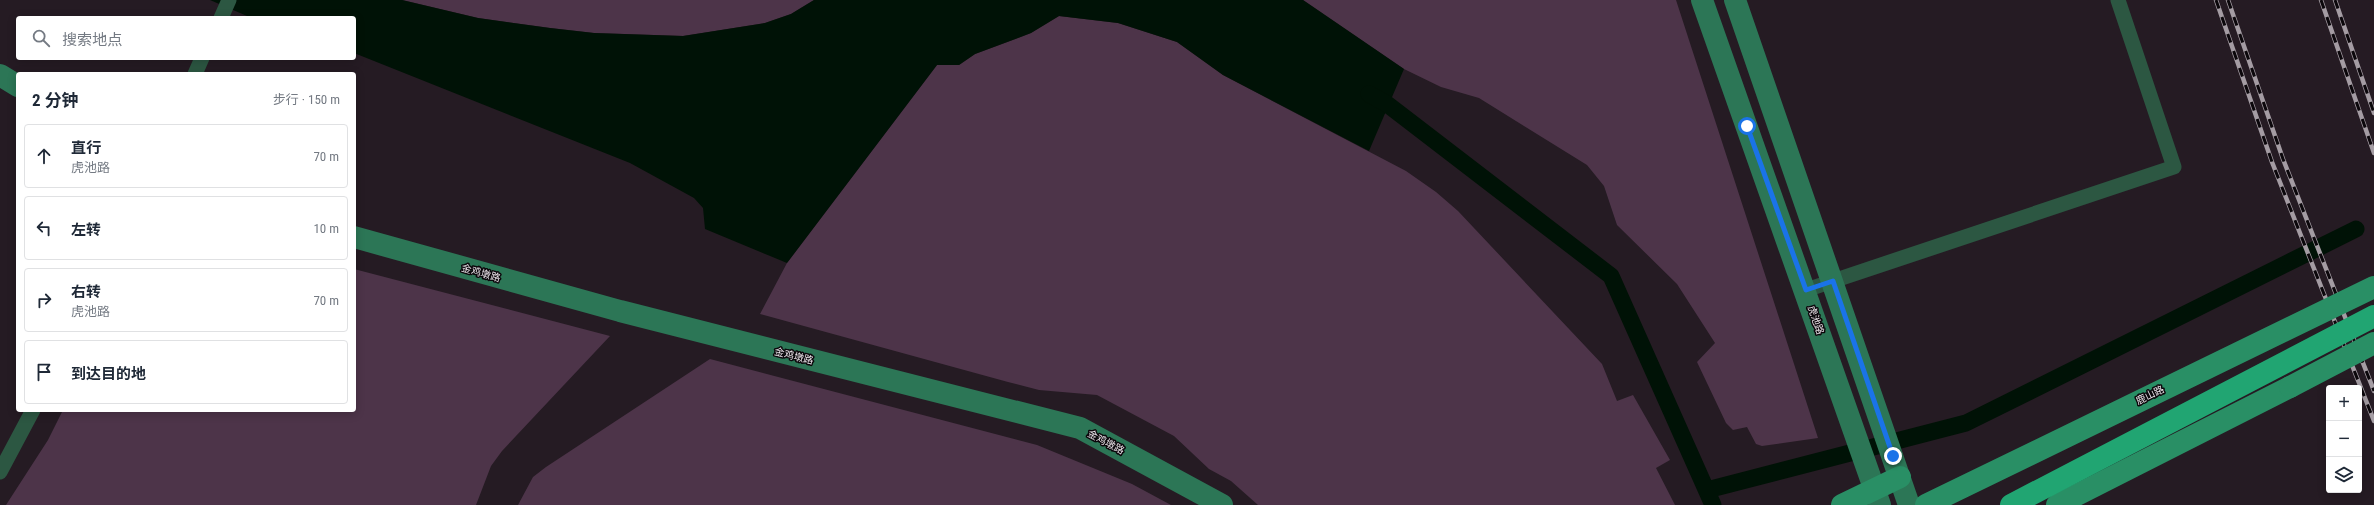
<!DOCTYPE html>
<html lang="zh">
<meta charset="utf-8">
<style>
:root{--surface:#fff;--page:#f2f2f3;--text:#1f2937;--muted:#747a83;--line:#e0e1e3}
body{margin:0;font-family:"Roboto Condensed","Noto Sans SC",sans-serif;background:var(--page);color:var(--text)}
.controls{position:absolute;right:12px;bottom:12px;display:grid;overflow:hidden;border-radius:4px;box-shadow:0 2px 10px #0003}
.controls button{width:36px;height:36px;display:grid;place-items:center;padding:0;border:0;border-bottom:1px solid var(--line);background:var(--surface);color:var(--text);font:20px sans-serif}
.stop{position:absolute;width:12px;height:12px;margin:-9px;border:3px solid #1a73e8;border-radius:50%;background:#fff}
.stop.end{background:#1a73e8;border-color:#fff;box-shadow:0 1px 4px #0008}
.list{margin:0;padding:0;list-style:none}
h2{display:flex;justify-content:space-between;align-items:center;height:52px;margin:0;padding:0 16px;font-size:17px}
h2 small{font-size:13px;font-weight:400;color:var(--muted)}
.list li{display:grid;grid-template-columns:26px 1fr auto;gap:12px;align-items:center;box-sizing:border-box;height:64px;margin:0 8px 8px;padding:0 8px;border:1px solid var(--line);border-radius:4px}
.list b{display:block;font-size:15px;white-space:nowrap}
.list p{margin:0;font-size:13px;white-space:nowrap;color:var(--muted)}
.list em{font-size:13px;font-style:normal;color:var(--muted)}
.icon{flex:none;width:22px;height:22px;fill:none;stroke:currentColor;stroke-width:2;stroke-linecap:round;stroke-linejoin:round}
.map{position:relative;flex:none;width:2374px;height:505px;overflow:hidden}
.search{position:absolute;background:var(--surface);box-shadow:0 2px 10px #0003;left:16px;top:16px;width:340px;height:44px;display:flex;align-items:center;gap:10px;box-sizing:border-box;padding:0 14px;border-radius:4px;color:var(--muted);font-size:15px}
.panel{position:absolute;background:var(--surface);box-shadow:0 2px 10px #0003;left:16px;top:72px;width:340px;height:340px;border-radius:4px}
.map>svg:first-child{display:block}
.green{fill:#4d3449}
.water{fill:#001206}
.lines{fill:none;stroke-linecap:round;stroke-linejoin:round}
.canal{stroke:#001206;stroke-width:17}
.street{stroke:#2c5742;stroke-width:15}
.secondary{stroke:#2c7656;stroke-width:22}
.primary{stroke:#298f65;stroke-width:22}
.rail-casing{stroke:#a49ca3;stroke-width:4.5}
.rail{stroke:#0b070b;stroke-width:3;stroke-dasharray:9;stroke-linecap:butt}
.primary-bridge{stroke:#298f65;stroke-width:22}
.highway-bridge{stroke:#21a572;stroke-width:22}
.route{stroke:#1a73e8;stroke-width:5}
.labels{text-anchor:middle;dominant-baseline:central;stroke-width:3;stroke-linejoin:round;paint-order:stroke}
.street-label{font-size:10px;fill:#ece5eb;stroke:#0b070b}
</style>
<div class="map">
<svg width="2374" height="505" viewBox="0 0 2374 505">
<rect width="100%" height="100%" fill="#251b23"/>
<path class="green" d="M402,0h412l-23,14 -26,9 -82,13 -89,-3 -44,-5 -72,-10z
M1303,0h373l142,438 -56,8 -6,-2 -9,-17 -14,3 -7,-7 -29,-61 18,-19 -38,-59 -60,-59 -13,-39 -17,-21 -108,-67 -38,-11 -37,-18z
M1059,16l59,7 59,19 46,33 183,96 30,21 22,19 144,153 15,37 16,-6 37,65 -14,8 19,37h-417l-27,-24 -22,-12 -35,-33 -77,-41 -58,-5 -31,-8 -248,-68 27,-51 150,-198h22l16,-11 56,-21z
M354,269l256,67 -108,115 -11,15 -15,39h-470l42,-65 15,-30h291z
M710,359l327,86 95,39 39,21h-653l15,-28 13,-10z"/>
<path class="water" d="M210,0h192l76,18 72,10 44,5 89,3 82,-13 26,-9 23,-14h489l101,69 -35,82 -146,-76 -46,-33 -59,-19 -59,-7 -28,17 -56,21 -16,11h-22l-150,198 -82,-34 -2,-21 -9,-10 -64,-35 -276,-110v-35h-87l-20,-2z"/>
<g class="lines">
<path class="canal" d="M1369,94l18,10 224,172 102,229
M1707,490l259,-67 390,-194"/>
<path class="street" d="M221,18l8,-18
M195,74l7,-16
M1806,290l368,-123 -56,-167
M0,472l33,-62"/>
<path class="secondary" d="M1702,0l178,505
M1735,0l174,505
M0,75l18,11
M354,237l266,74 460,117 142,77"/>
<path class="primary" d="M1842,505l58,-28
M2057,505l233,-118"/>
<g class="rail-casing">
<path id="rail" d="M2216,0l56,162 102,259
M2228,0l55,159 91,232
M2321,0l53,153
M2335,0l39,113"/>
</g>
<use href="#rail" class="rail"/>
<path class="primary-bridge" d="M2290,387l84,-44
M1926,505l448,-218"/>
<path class="highway-bridge" d="M2011,505l363,-189"/>
</g>
<g class="lines">
<path class="route" d="M1747,126l59,164 27,-9 60,175"/>
</g>
<g class="labels">
<g class="street-label">
<text transform="translate(481 273) rotate(16)">金鸡墩路</text>
<text transform="translate(1816 320) rotate(71)">虎池路</text>
<text transform="translate(794 356) rotate(14)">金鸡墩路</text>
<text transform="translate(2150 395) rotate(-26)">鹿山路</text>
<text transform="translate(1106 442) rotate(28)">金鸡墩路</text>
</g>
</g>
</svg>
<div class="controls">
<button>+</button>
<button>−</button>
<button><svg class="icon" aria-label="layers" viewBox="0 0 24 24"><path d="M12 4l9 5-9 5-9-5zM3 14l9 5 9-5"/></svg></button>
</div>
<div class="stop" style="left:1747px;top:126px"></div>
<div class="stop end" style="left:1893px;top:456px"></div>
<div class="search"><svg class="icon" aria-label="search" viewBox="0 0 24 24"><circle cx="10" cy="10" r="6"/><path d="M15 15l6 6"/></svg>搜索地点</div>
<section class="panel">
<h2>2 分钟<small>步行 · 150 m</small></h2>
<ul class="list">
<li><svg class="icon" aria-label="ahead" viewBox="0 0 24 24"><path d="M12 20V5M6 11l6-6 6 6"/></svg><div><b>直行</b><p>虎池路</p></div><em>70 m</em></li>
<li><svg class="icon" aria-label="left" viewBox="0 0 24 24"><path d="M17 20v-9H6M10 6l-5 5 5 5"/></svg><div><b>左转</b></div><em>10 m</em></li>
<li><svg class="icon" aria-label="right" viewBox="0 0 24 24"><path d="M7 20v-9h11M14 6l5 5-5 5"/></svg><div><b>右转</b><p>虎池路</p></div><em>70 m</em></li>
<li><svg class="icon" aria-label="arrive" viewBox="0 0 24 24"><path d="M6 21V4h12l-3 4 3 4H6"/></svg><div><b>到达目的地</b></div></li>
</ul>
</section>
</div>
